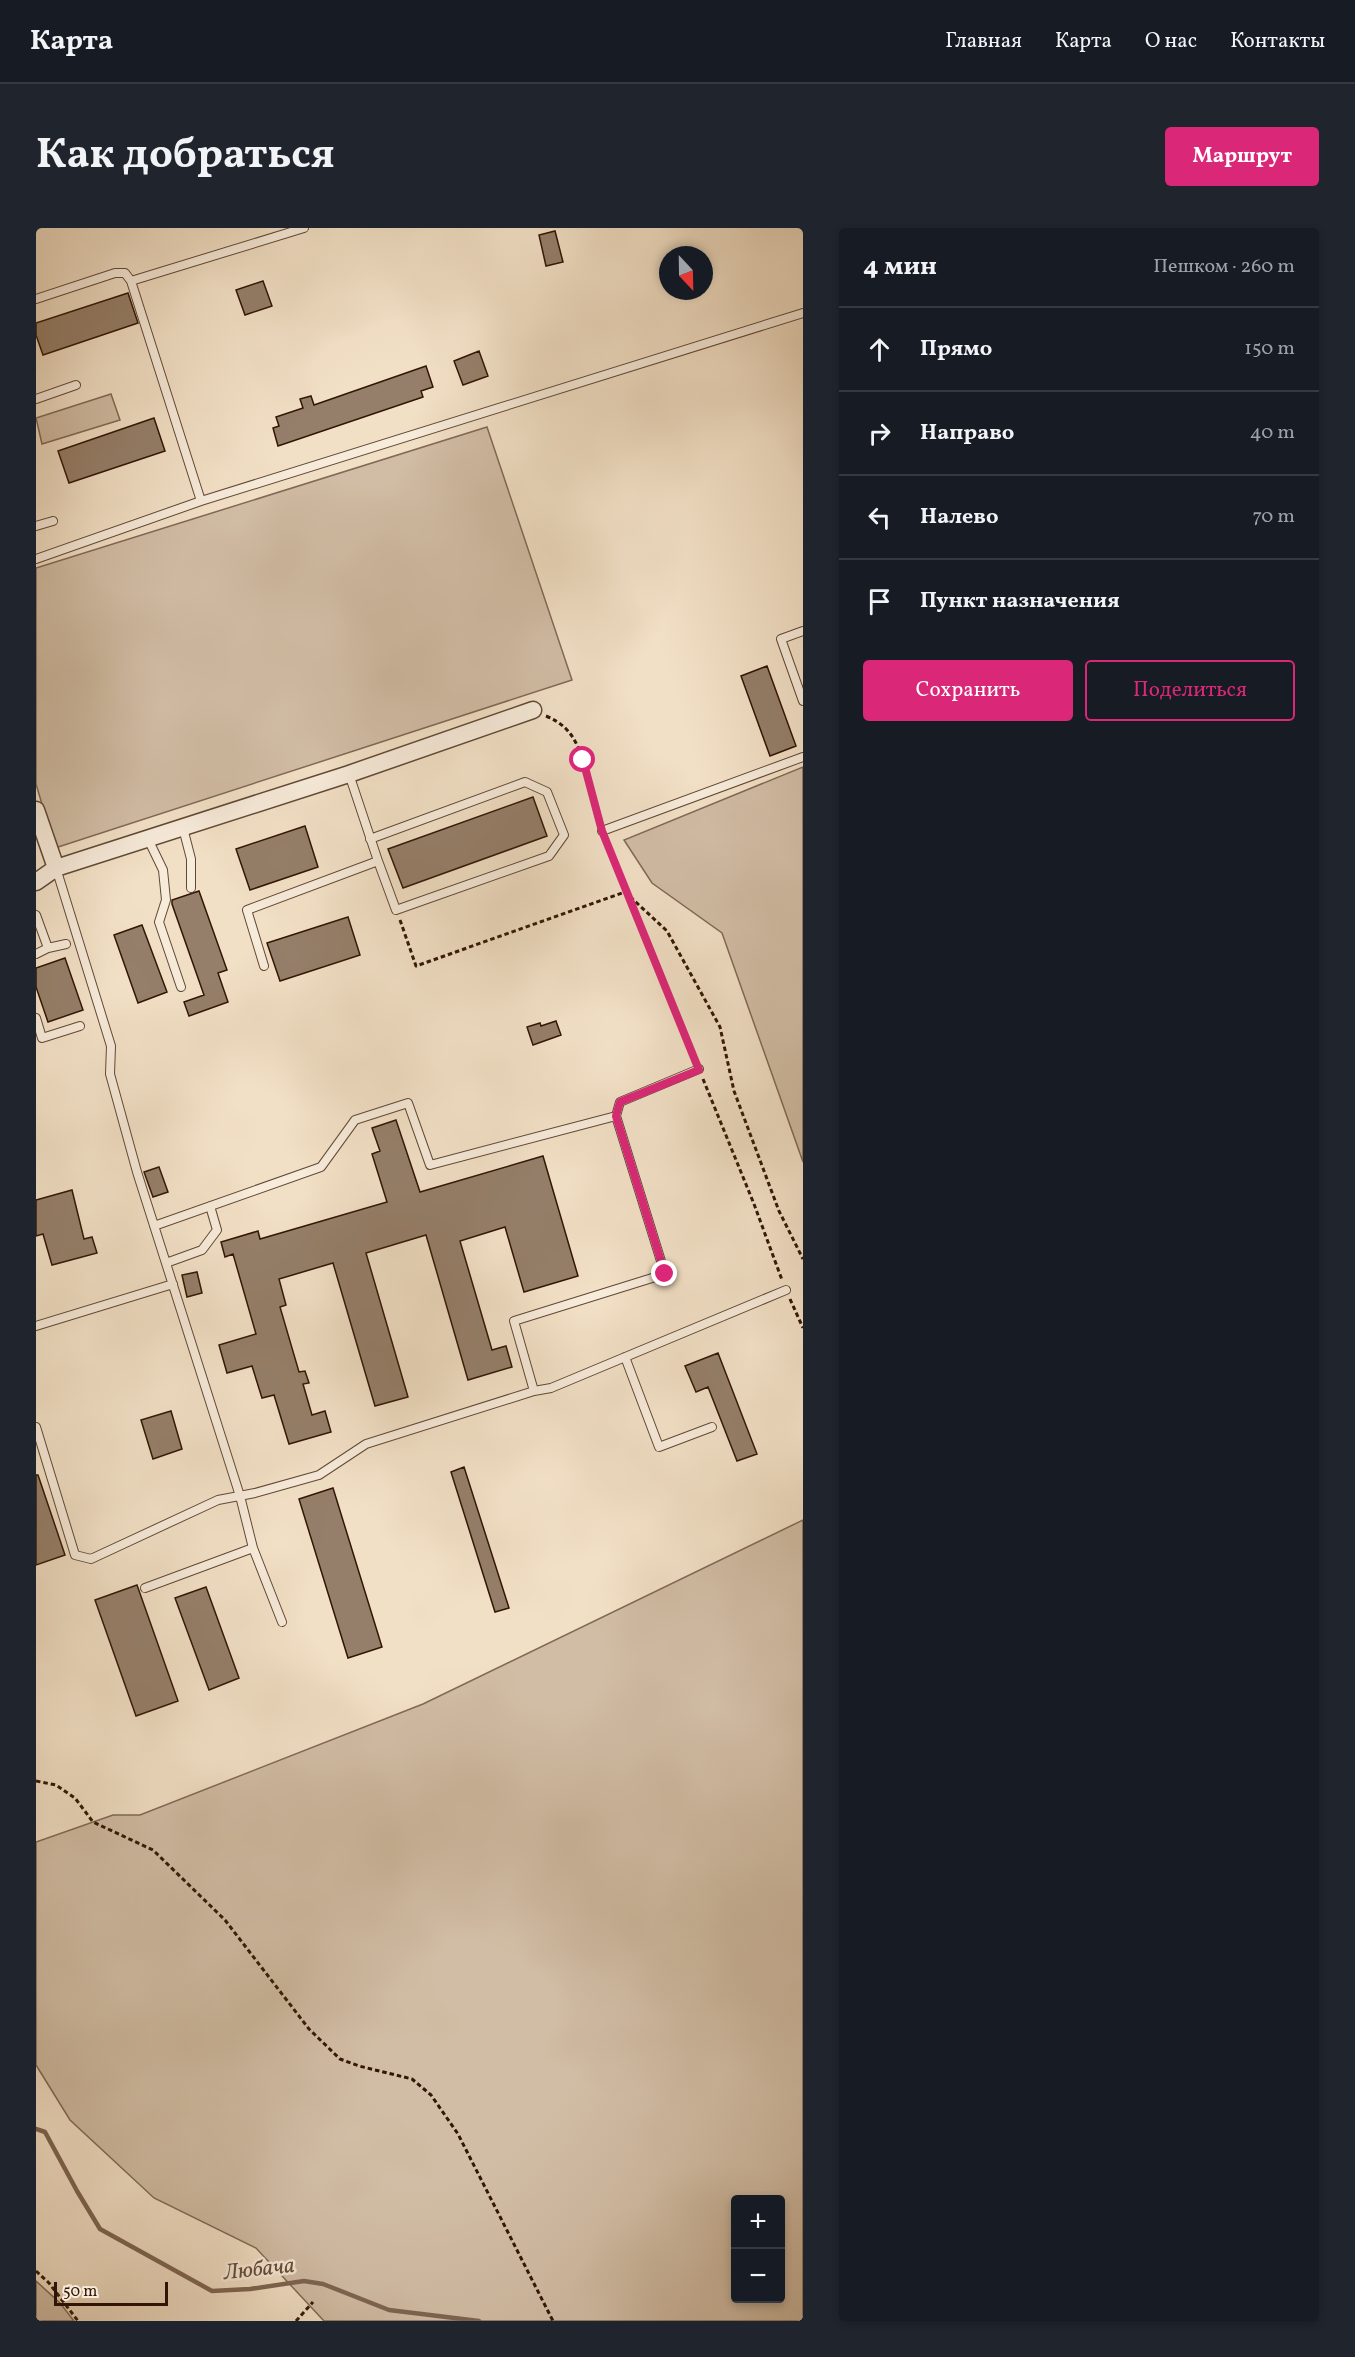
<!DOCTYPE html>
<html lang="ru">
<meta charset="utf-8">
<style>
:root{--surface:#171b24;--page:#20242c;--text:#f1f3f6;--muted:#9ea1a6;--line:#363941;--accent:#db2777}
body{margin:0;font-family:Vollkorn,serif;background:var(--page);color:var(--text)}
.controls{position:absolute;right:18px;bottom:18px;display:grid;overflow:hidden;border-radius:6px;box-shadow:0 3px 9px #0003}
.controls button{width:54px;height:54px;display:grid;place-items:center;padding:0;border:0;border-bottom:2px solid var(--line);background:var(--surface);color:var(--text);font:30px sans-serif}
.compass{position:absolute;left:623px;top:18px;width:54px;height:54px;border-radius:50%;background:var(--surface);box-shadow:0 3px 9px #0003;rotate:158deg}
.scale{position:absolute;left:18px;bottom:15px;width:114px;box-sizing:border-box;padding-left:6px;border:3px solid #311506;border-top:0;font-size:16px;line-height:21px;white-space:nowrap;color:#311506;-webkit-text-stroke:4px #f7ebda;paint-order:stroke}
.stop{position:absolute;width:18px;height:18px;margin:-14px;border:4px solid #db2777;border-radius:50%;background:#fff}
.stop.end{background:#db2777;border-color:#fff;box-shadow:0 2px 6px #0008}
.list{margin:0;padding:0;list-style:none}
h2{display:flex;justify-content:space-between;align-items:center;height:78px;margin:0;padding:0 24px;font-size:26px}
h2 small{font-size:20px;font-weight:400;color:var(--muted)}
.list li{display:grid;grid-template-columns:39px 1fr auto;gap:18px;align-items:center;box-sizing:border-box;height:84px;padding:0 24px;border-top:2px solid var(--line)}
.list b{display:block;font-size:22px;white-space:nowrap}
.list em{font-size:20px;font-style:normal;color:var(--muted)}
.actions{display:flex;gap:12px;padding:18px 24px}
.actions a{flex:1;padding:14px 0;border:2px solid var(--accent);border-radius:6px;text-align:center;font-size:21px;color:var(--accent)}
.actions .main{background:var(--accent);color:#fff}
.icon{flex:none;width:33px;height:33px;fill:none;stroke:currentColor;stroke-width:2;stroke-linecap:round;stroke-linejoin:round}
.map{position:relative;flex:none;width:767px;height:2093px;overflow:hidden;border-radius:6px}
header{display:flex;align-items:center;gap:36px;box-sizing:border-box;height:84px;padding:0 30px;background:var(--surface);border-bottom:2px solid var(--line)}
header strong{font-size:28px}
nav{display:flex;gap:33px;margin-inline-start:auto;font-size:21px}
.intro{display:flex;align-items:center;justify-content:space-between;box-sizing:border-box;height:144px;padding:0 36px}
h1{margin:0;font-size:42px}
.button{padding:15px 27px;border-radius:6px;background:var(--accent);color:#fff;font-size:21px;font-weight:700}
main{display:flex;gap:36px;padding:0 36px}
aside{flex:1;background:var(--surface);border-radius:6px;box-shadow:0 3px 9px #0003}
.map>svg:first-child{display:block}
.green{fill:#d1bda5;stroke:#816956;stroke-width:1.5;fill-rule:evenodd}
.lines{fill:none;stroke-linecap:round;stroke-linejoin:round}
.stream{stroke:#7d6552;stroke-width:4.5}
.building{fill:#957f6a;stroke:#311506;stroke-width:1.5}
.service-casing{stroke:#614836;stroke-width:10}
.minor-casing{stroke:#614836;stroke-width:19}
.path{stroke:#311506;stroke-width:3;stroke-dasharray:4.5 3;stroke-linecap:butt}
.service{stroke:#f7ebda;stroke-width:8}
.minor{stroke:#f7ebda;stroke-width:16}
.route{stroke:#db2777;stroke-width:8}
.labels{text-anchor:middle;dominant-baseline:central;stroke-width:5;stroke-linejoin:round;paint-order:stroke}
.water-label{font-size:22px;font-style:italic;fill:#644b39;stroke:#f7ebda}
</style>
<header>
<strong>Карта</strong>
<nav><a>Главная</a><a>Карта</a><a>О нас</a><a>Контакты</a></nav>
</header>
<div class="intro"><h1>Как добраться</h1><a class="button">Маршрут</a></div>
<main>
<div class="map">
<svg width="767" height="2093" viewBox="0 0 767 2093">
<rect width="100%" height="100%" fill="#f2e0c6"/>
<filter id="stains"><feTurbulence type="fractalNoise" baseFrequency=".00333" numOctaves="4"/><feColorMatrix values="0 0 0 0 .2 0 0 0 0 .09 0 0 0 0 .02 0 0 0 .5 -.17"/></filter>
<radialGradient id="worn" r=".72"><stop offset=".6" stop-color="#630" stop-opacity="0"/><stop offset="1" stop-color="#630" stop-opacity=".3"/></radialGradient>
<path class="green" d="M75,166l9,26 -78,24 -6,-26z
M451,199l85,253 -517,168 -19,-64v-216z
M767,539v395l-81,-229 -70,-50 -28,-43z
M767,1292v801h-479l-68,-73 -102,-50 -84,-78 -34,-55v-223l77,-27h27l283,-111zM700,1972h44v98h-44z
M0,2053l24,22 14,18h-38z"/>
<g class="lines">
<path class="stream" d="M0,1901l9,3 32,59 23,38 112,62 38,-2 54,-8 19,3 66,26 90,11"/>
</g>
<path class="building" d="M519,3l8,31 -17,4 -7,-31z
M227,53l9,25 -27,9 -9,-25z
M92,65l10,30 -95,32 -7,-20v-12z
M443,123l9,25 -25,9 -9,-24z
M390,138l7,21 -12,4 2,6 -145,49 -5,-18 6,-2 -3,-9 27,-9 -3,-9 11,-3 3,9z
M118,190l11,33 -96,32 -11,-32z
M731,438l29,80 -26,10 -29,-80z
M497,569l14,39 -144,52 -15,-39z
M269,598l13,41 -68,23 -14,-41z
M163,663l28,79 -9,3 10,29 -39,14 -5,-14 20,-7 -32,-91v-4z
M312,689l12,38 -80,26 -13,-38z
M106,697l25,67 -29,11 -24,-68z
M29,730l18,52 -35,12 -12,-35v-19z
M520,793l5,14 -28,10 -6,-18 13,-4 1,3z
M360,892l24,72 123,-36 35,120 -54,16 -19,-65 -45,14 32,109 14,-4 6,21 -44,13 -42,-145 -60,18 42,144 -33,9 -42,-143 -54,16 7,26 -6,2 19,65 6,-1 4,12 -6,1 9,31 13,-4 6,21 -42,12 -15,-49 -12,3 -10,-32 -25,7 -8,-28 37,-11 -23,-80 -8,3 -4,-15 37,-11 2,8 127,-37 -15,-48 8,-3 -8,-23z
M123,939l9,25 -15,5 -9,-25z
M36,962l12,49 8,-2 5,16 -45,12 -9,-31 -7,2v-36z
M161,1044l5,21 -15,4 -5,-22z
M682,1125l39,101 -20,7 -29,-74 -12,5 -11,-26z
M135,1183l11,38 -29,10 -12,-39z
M428,1239l45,141 -14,4 -44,-140z
M0,1247h2l27,80 -29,10z
M297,1260l49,159 -34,11 -49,-159z
M101,1357l41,116 -42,15 -41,-116z
M170,1359l33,91 -30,12 -34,-92z"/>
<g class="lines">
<g class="service-casing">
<path id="service" d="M95,53l173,-53
M0,71l79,-26h10l6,8 70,220
M0,171l40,-14
M0,298l17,-5
M0,331l165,-58 602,-188
M767,403l-22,8 22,62
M147,600l8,31v29
M566,603l201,-74
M112,611l15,31 3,30 -7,22 22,65
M334,611l155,-57 22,10 17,43 -15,21 -153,54 -18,-49
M20,640l55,178 -1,28 27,98 103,324 13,52 29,74
M0,687l12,33
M0,726l12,-6 18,-4
M228,738l-17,-56 131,-49 -29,-87
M0,790l6,20 38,-12
M580,888l4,-14 79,-33
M118,998l167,-59 34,-47 53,-17 22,62 186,-49 49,158 -151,47 20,70
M130,1035l36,-13 15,-20 -7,-24
M0,1098l137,-42
M589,1129l34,90 53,-20
M0,1199l39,128 16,4 127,-59 37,-7 64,-18 47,-31 168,-53 17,-3 235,-98
M109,1360l108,-40"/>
</g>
<g class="minor-casing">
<path id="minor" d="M0,582l20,58
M0,654l20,-14 293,-94 184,-64"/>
</g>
<path class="path" d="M510,488c34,14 35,41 43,72 3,11 6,21 10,32
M569,612l90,219
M364,692l16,46 209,-74 42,39 53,96 14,64 45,120 24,48
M667,851l51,125 28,76
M754,1071l13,29
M0,1553l20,4 19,13 18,24 60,28 72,70 84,109 31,30 19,7 53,13 19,16 27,39 95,187
M0,2043l13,12 29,38
M260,2093l17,-19"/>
<use href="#service" class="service"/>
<use href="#minor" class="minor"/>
</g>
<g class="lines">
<path class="route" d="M547,532l19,71 97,239 -79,32 -4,14 49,158"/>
</g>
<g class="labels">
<g class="water-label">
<text transform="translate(223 2042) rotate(-6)">Любача</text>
</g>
</g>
<rect width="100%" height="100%" filter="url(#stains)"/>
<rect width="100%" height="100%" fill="url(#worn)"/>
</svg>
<div class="controls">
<button>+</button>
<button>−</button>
</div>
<svg class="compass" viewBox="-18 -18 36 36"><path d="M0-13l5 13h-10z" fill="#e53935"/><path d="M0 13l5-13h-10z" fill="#9ea1a6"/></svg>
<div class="scale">50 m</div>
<div class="stop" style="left:547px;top:532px"></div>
<div class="stop end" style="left:629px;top:1046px"></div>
</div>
<aside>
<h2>4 мин<small>Пешком · 260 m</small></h2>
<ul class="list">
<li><svg class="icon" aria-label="ahead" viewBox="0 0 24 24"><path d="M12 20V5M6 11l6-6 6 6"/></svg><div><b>Прямо</b></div><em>150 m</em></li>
<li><svg class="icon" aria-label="right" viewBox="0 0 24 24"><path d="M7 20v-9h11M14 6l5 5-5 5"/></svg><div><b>Направо</b></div><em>40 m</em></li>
<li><svg class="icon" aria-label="left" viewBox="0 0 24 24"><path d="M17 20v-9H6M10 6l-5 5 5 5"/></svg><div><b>Налево</b></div><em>70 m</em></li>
<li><svg class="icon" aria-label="arrive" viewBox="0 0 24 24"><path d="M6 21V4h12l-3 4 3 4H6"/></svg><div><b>Пункт назначения</b></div></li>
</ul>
<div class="actions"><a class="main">Сохранить</a><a>Поделиться</a></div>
</aside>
</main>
